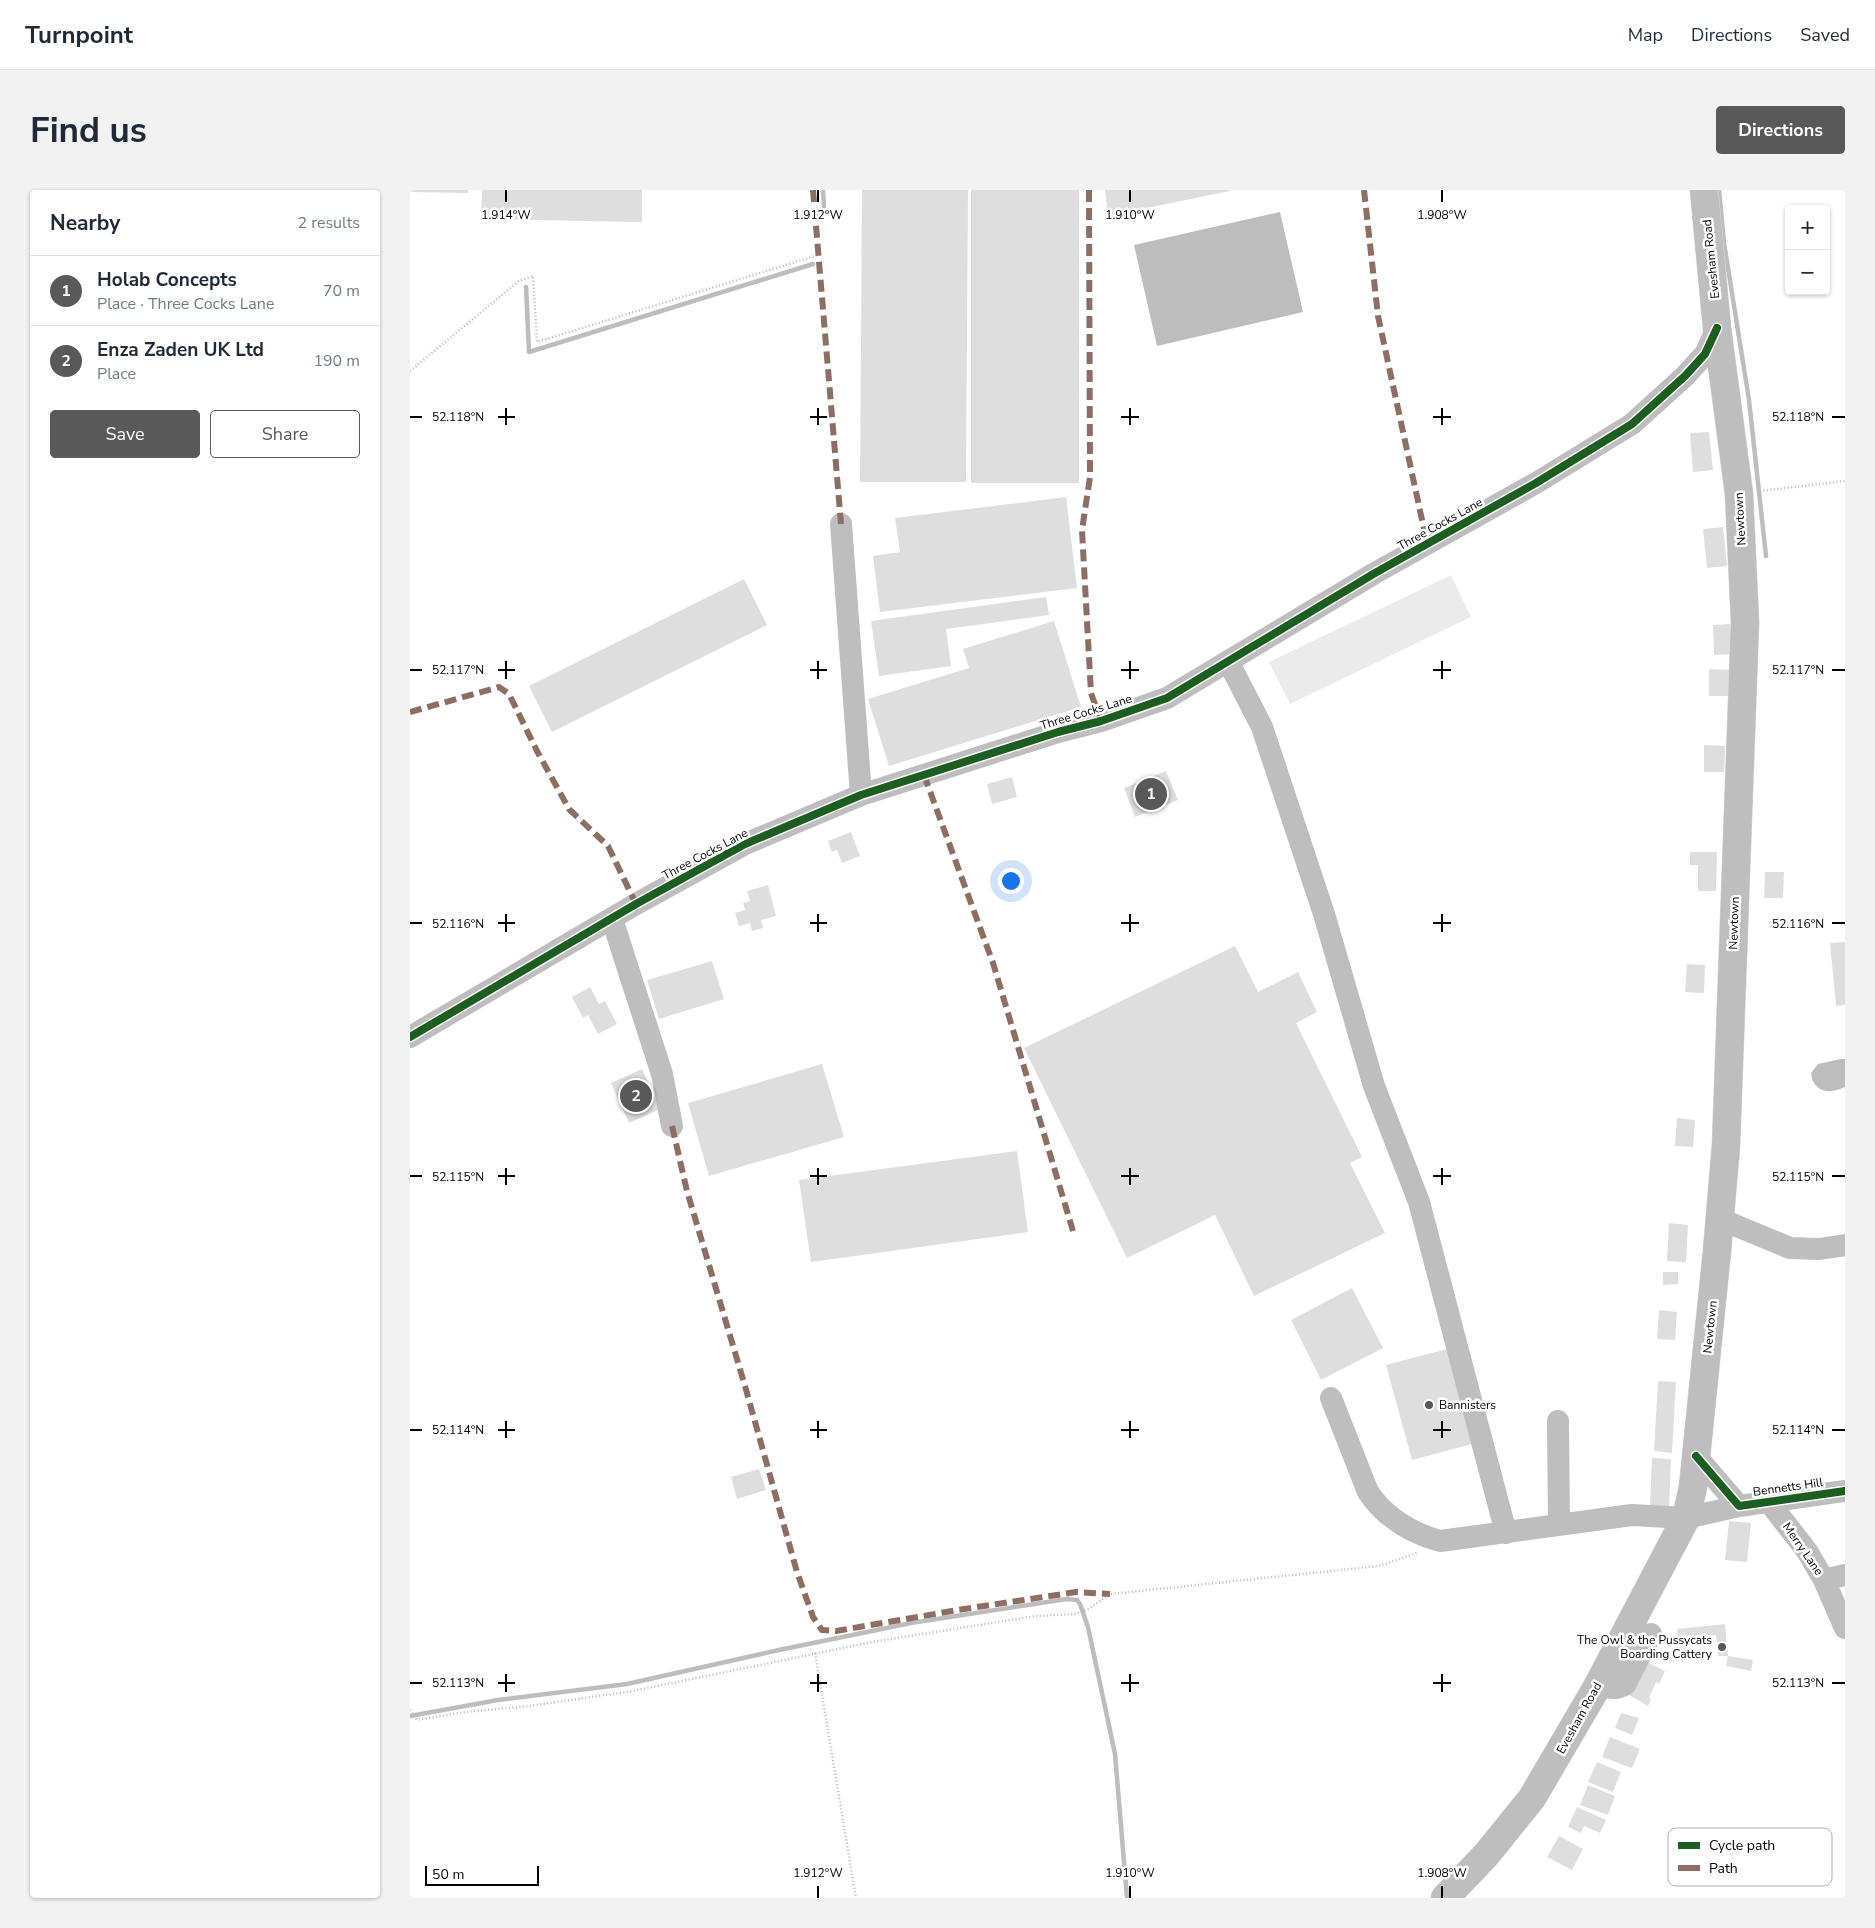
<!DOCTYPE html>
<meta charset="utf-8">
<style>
:root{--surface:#fff;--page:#f2f2f3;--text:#1f2937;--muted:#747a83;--line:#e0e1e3;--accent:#595959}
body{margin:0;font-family:"Nunito Sans",sans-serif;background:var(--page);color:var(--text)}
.controls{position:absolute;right:15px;top:15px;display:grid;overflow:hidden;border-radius:5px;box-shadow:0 1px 4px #0004}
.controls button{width:45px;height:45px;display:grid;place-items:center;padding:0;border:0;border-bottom:1px solid var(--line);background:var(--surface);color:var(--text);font:25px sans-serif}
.scale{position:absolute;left:15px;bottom:12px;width:114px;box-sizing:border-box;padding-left:5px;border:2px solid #000;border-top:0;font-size:14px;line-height:18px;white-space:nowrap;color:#000;-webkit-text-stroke:4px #fff;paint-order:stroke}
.you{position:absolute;left:600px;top:690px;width:18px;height:18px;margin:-12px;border:4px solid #fff;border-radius:50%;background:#1a73e8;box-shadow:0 0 0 8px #1a73e833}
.badge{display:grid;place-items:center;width:32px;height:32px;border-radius:50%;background:var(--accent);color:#fff;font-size:16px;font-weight:700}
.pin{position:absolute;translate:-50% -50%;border:2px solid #fff;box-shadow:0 1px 5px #0006}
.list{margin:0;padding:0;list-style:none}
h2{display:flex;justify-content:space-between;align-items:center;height:65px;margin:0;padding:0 20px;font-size:21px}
h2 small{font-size:16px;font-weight:400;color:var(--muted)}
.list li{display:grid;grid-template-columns:32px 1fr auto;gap:15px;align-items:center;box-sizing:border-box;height:70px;padding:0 20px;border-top:1px solid var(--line)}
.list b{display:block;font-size:19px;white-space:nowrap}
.list p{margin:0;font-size:16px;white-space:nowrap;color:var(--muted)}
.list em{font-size:16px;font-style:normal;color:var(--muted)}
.actions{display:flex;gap:10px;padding:15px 20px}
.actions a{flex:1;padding:11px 0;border:1px solid var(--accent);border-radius:5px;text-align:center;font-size:18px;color:var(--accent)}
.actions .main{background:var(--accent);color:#fff}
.map{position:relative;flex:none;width:1435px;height:1708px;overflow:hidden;border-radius:5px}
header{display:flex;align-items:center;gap:30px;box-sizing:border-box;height:70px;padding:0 25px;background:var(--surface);border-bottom:1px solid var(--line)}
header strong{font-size:24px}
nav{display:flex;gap:28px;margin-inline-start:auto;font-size:18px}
.intro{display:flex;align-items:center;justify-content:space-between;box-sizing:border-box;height:120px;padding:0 30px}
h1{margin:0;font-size:35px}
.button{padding:12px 22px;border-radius:5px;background:var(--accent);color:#fff;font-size:18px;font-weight:700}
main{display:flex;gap:30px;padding:0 30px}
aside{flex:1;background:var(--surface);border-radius:5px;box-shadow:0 1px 4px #0004}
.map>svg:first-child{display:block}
.green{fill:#ebebeb}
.water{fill:#bdbdbd}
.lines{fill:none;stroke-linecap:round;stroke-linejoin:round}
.stream{stroke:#bdbdbd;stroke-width:4.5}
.building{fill:#dedede}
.major-casing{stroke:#dbdbdb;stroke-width:29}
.path{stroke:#b9b9b9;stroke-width:2.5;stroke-dasharray:1 2.5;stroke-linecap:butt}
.minor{stroke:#bebebe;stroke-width:22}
.major{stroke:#bebebe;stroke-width:28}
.quiet{stroke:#8d6e63;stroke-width:6;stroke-dasharray:12 6;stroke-linecap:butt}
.cycleway-casing{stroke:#fff;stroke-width:11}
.cycleway{stroke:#1b5e20;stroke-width:8}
.ticks{fill:none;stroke:#000;stroke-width:2}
.poi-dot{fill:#595959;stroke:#fff;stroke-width:2}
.labels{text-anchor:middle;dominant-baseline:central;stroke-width:5;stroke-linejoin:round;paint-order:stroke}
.street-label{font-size:12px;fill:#000;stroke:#fff}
.poi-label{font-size:12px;fill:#000;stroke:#fff;text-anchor:start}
.key{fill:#fff;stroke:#b2b2b2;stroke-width:1}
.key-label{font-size:14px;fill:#000}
.ticks-label{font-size:12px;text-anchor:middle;fill:#000;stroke:#fff;stroke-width:5;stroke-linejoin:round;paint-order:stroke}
</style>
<header>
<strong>Turnpoint</strong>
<nav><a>Map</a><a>Directions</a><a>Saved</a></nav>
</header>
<div class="intro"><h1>Find us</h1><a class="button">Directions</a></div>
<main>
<aside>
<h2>Nearby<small>2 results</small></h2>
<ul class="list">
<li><span class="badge">1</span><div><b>Holab Concepts</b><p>Place · Three Cocks Lane</p></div><em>70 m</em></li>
<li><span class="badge">2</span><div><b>Enza Zaden UK Ltd</b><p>Place</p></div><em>190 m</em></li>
</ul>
<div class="actions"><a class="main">Save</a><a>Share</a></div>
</aside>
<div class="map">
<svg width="1435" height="1708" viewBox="0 0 1435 1708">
<rect width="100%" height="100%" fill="#fff"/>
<path class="green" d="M1041,385l20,42 -181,87 -21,-42z"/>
<path class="water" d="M870,22l23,100 -146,34 -23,-101z
M1431,869h4v28c-16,8 -32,5 -34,-14l7,-9z"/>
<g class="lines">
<path class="stream" d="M413,0l1,17
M1309,0l5,53 25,157 17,156
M116,97l3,65 284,-88
M0,1526l88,-16 129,-16 152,-34 132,-27 156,-24 10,1 3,4 8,23 27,127 12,144"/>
</g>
<path class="building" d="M0,0h58v3l-58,-1z
M72,0h160v32l-161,-3z
M452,0h106l-2,292h-106z
M561,0h108v293h-108z
M695,0h125v1l-122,25z
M1299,242l4,38 -20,2 -3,-39z
M656,307l11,91 -197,24 -7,-56 27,-4 -5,-34z
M1313,337l4,39 -20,2 -4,-39z
M334,389l23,46 -215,107 -23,-46z
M636,407l3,18 -103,14 5,37 -72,10 -8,-55z
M644,431l27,86 -192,59 -21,-67 101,-31 -6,-19z
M1320,434l2,30 -18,1 -1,-30z
M1299,479l21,1 -1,26h-20z
M1294,555l21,1 -1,26h-20z
M756,581l12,29 -43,17 -11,-29z
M602,587l5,20 -25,7 -5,-20z
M441,642l9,24 -18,7 -5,-13 -5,2 -4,-11z
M1280,662h27l-1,39h-18v-26h-8z
M1355,682h19l-1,26h-19z
M358,695l8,31 -15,4 2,8 -11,3 -2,-8 -11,3 -4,-13 10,-3 -2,-7 7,-2 -3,-10z
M1435,752v63l-9,1 -6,-63z
M825,756l23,46 40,-20 19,40 -21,11 66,134 -12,6 35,70 -131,63 -39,-81 -88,43 -103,-210z
M302,771l12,38 -65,20 -12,-39z
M1277,774l18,1 -1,28 -19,-1z
M180,797l9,17 6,-3 12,23 -19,10 -10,-19 -5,3 -11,-21z
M412,874l22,73 -135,39 -21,-73z
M232,879l18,40 -31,14 -18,-40z
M1267,928l18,2 -2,27 -18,-1z
M607,961l11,81 -217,30 -12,-82z
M1259,1033l19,2 -2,37 -19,-1z
M1253,1082h15v12l-15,1z
M942,1098l31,60 -62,32 -30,-60z
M1249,1120l18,2 -2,28 -18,-1z
M1037,1159l25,95 -60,16 -26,-95z
M1248,1191l18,1 -4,71 -18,-2z
M1242,1268l19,1 -2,48 -19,-1z
M349,1279l7,21 -29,9 -6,-22z
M1319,1331l22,2 -4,39 -22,-2z
M1315,1434l3,32h-10l-2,-21 -38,4 -1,-10z
M1318,1466l25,4 -2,11 -25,-5z
M1237,1472l18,9 -6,13 -3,-2 -7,16 2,1 -3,7 -19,-11z
M1211,1523l18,5 -7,17 -17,-7z
M1200,1547l30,12 -8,19 -30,-11z
M1187,1572l24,10 -8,20 -25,-10z
M1178,1595l27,11 -7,19 -28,-10z
M1167,1617l29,13 -6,13 -16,-7 -3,7 -13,-6z
M1149,1646l24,13 -11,21 -25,-13z"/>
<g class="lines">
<g class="major-casing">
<path id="major" d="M1035,1708l41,-43 46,-57 65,-111 89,-169 7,-31 24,-236 9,-106 19,-523 -6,-128 -22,-166 -13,-138"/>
</g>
<path class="path" d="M0,181l109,-90 14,-5 4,66 281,-87
M1350,301l85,-10
M405,1463l41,245
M0,1520l7,10 48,-8 64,-6 104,-15 239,-49 164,-26 40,-2 14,-6 20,-14 269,-28 38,-13"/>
<path class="minor" d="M431,334l20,271
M818,471l34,66 62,187 50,172 45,116 87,331
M202,729l50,155 10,52
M0,847l226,-133 109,-60 116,-49 197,-63 43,-11 66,-23 208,-125 161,-90 96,-59 53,-48 20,-22 12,-26
M1310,1029l70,29 29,1 26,-4
M921,1208l37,94c17,25 43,41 72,49l192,-26 54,3 53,-12
M1148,1231l1,103
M1286,1266l43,50 106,-15
M1358,1311l39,50 17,29 21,48
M1414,1390l21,-5
M1187,1497l20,1 8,-3 26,-51"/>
<use href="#major" class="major"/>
<path class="quiet" d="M403,0l28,334
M679,0l1,287 -8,53 9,163 10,28
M954,0l14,126 49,227
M0,522l89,-25 10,7 28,57 32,58 39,37 28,58
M514,585l69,188 80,268
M262,936l15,65 58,195 52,186 16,45 9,13 14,1 122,-21 118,-18 34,2"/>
<g class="cycleway-casing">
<path id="cycleway" d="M0,847l226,-133 109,-60 116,-49 197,-63 43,-11 66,-23 208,-125 161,-90 96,-59 53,-48 20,-22 12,-26
M1286,1266l43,50 106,-15"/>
</g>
<use href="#cycleway" class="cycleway"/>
</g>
<path class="ticks" d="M96,0v12M408,0v12M720,0v12M1032,0v12M96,218v17M408,218v17M720,218v17M1032,218v17M0,227h12M88,227h17M400,227h17M711,227h18M1023,227h18M1422,227h13M96,471v18M408,471v18M720,471v18M1032,471v18M0,480h12M88,480h17M400,480h17M711,480h18M1023,480h18M1422,480h13M96,724v18M408,724v18M720,724v18M1032,724v18M0,733h12M88,733h17M400,733h17M711,733h18M1023,733h18M1422,733h13M96,978v17M408,978v17M720,978v17M1032,978v17M0,986h12M88,986h17M400,986h17M711,986h18M1023,986h18M1422,986h13M96,1231v17M408,1231v17M720,1231v17M1032,1231v17M0,1240h12M88,1240h17M400,1240h17M711,1240h18M1023,1240h18M1422,1240h13M96,1484v18M408,1484v18M720,1484v18M1032,1484v18M0,1493h12M88,1493h17M400,1493h17M711,1493h18M1023,1493h18M1422,1493h13M408,1696v12M720,1696v12M1032,1696v12"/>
<g class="poi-dot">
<circle cx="1019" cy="1215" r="5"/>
<circle cx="1312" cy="1457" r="5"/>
</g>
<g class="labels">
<g class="street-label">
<text transform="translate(1301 69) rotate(-96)">Evesham Road</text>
<text transform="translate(1330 329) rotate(-93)">Newtown</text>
<text transform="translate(1030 334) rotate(-29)">Three Cocks Lane</text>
<text transform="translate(676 522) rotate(-17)">Three Cocks Lane</text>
<text transform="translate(295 664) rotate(-28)">Three Cocks Lane</text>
<text transform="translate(1324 733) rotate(-88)">Newtown</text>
<text transform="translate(1300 1137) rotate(-84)">Newtown</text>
<text transform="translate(1378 1297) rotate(-8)">Bennetts Hill</text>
<text transform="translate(1393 1359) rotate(55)">Merry Lane</text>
<text transform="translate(1169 1528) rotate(-61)">Evesham Road</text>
</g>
<g class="poi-label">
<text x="1029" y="1215">Bannisters</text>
<text x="1302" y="1450" text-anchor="end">The Owl &amp; the Pussycats<tspan x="1302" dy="14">Boarding Cattery</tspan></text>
</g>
</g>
<rect x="1258" y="1638" width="164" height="58" rx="8" class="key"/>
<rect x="1268" y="1652" width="22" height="7" fill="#1b5e20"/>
<rect x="1268" y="1675" width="22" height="6" fill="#8d6e63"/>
<g class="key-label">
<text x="1299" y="1660">Cycle path</text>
<text x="1299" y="1683">Path</text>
</g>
<g class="ticks-label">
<text x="96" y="29">1.914°W</text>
<text x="408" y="29">1.912°W</text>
<text x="720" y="29">1.910°W</text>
<text x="1032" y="29">1.908°W</text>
<text x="48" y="231">52.118°N</text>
<text x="1388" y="231">52.118°N</text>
<text x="48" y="484">52.117°N</text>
<text x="1388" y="484">52.117°N</text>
<text x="48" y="738">52.116°N</text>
<text x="1388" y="738">52.116°N</text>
<text x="48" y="991">52.115°N</text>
<text x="1388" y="991">52.115°N</text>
<text x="48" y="1244">52.114°N</text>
<text x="1388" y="1244">52.114°N</text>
<text x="48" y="1497">52.113°N</text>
<text x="1388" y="1497">52.113°N</text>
<text x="408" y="1687">1.912°W</text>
<text x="720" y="1687">1.910°W</text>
<text x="1032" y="1687">1.908°W</text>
</g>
</svg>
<div class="controls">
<button>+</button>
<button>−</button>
</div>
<div class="scale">50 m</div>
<div class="you"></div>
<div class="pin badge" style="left:741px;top:604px">1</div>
<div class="pin badge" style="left:226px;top:906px">2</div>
</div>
</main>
